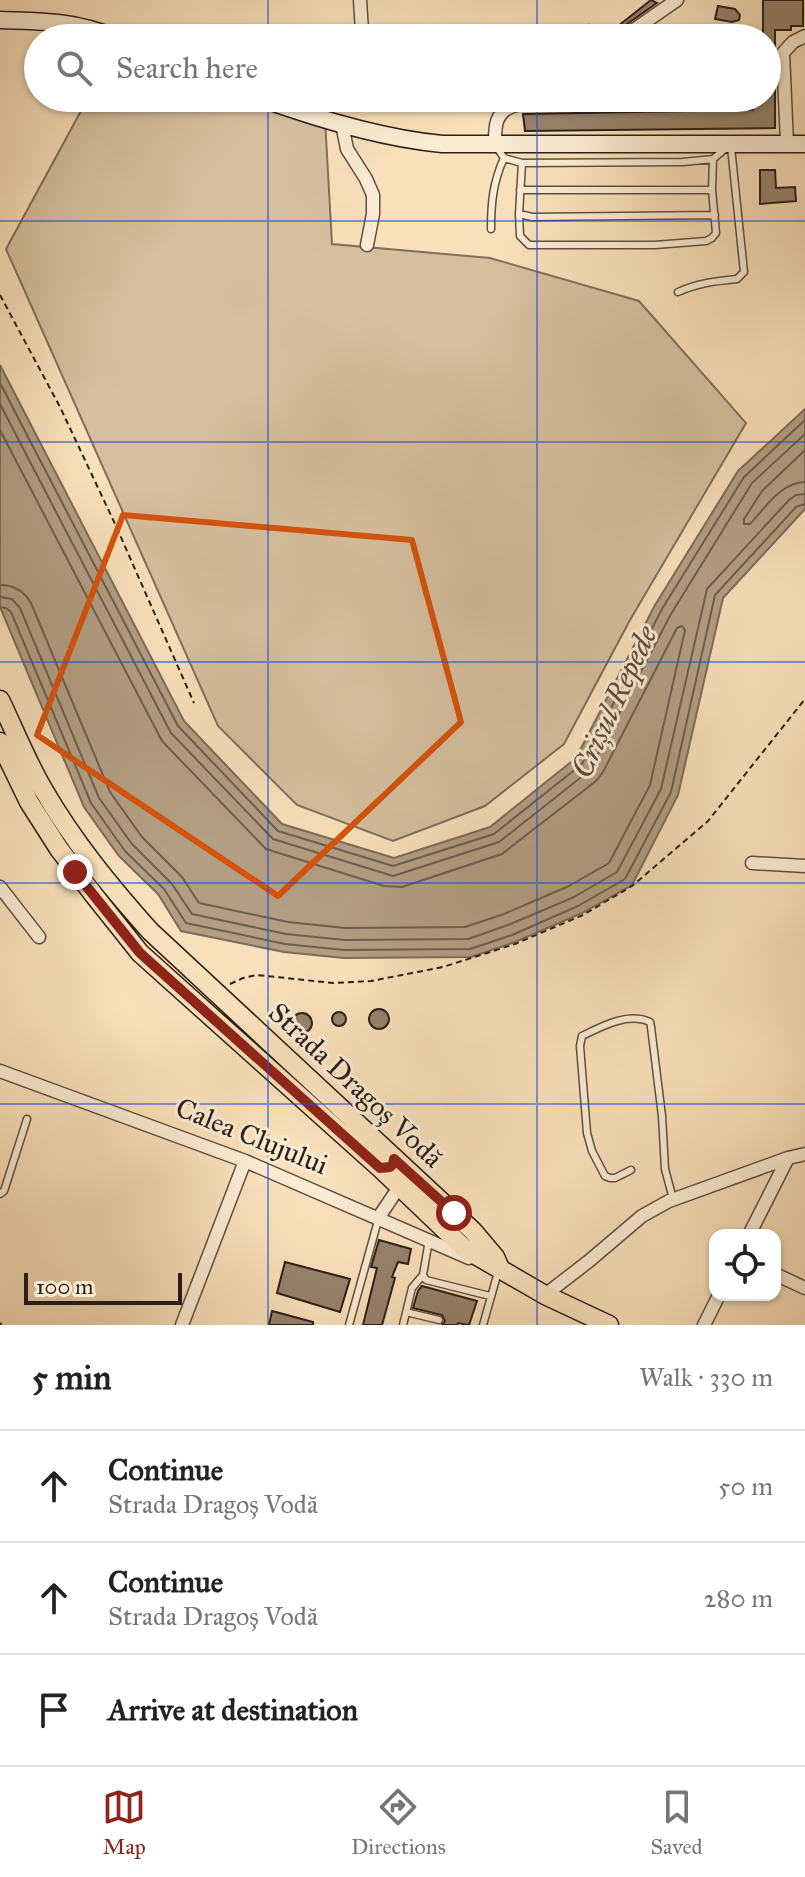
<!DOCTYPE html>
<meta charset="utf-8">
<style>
:root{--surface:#fff;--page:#f2f2f2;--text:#222;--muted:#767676;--line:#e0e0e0;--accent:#8f2418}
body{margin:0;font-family:"IM FELL Great Primer",serif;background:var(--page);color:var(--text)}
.controls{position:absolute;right:24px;bottom:24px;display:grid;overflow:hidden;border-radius:16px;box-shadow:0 2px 6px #0004}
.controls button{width:72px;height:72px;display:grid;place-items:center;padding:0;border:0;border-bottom:2px solid var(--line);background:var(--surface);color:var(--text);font:40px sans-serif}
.scale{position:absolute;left:24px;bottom:20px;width:158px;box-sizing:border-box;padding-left:8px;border:4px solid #2b1f17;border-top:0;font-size:22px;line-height:28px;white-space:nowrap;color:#2b1f17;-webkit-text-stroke:6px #faebd2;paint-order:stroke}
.stop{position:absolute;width:24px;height:24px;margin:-18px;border:6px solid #8f2418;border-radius:50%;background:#fff}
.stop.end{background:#8f2418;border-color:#fff;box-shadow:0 2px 8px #0008}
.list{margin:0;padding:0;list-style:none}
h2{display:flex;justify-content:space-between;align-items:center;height:104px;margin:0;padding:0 32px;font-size:34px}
h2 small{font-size:26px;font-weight:400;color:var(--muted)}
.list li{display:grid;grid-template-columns:52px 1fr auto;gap:24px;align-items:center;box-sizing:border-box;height:112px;padding:0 32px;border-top:2px solid var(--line)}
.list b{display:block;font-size:30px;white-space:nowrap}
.list p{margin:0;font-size:26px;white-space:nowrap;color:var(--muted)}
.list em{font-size:26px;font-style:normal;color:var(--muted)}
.icon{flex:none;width:44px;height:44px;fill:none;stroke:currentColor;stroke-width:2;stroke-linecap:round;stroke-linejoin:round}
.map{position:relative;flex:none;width:805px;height:1325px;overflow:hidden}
.search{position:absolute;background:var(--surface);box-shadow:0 2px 6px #0004;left:24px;right:24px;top:24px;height:88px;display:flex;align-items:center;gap:20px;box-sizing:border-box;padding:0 28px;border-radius:44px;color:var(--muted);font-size:30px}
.sheet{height:440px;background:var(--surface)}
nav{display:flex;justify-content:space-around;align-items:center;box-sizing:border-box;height:112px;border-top:2px solid var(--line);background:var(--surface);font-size:22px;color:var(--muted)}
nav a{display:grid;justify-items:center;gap:4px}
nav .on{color:var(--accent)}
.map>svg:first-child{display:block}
.green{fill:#d5bf9e;stroke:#806f5a;stroke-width:2}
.water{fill:#b29e83;stroke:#7c6b58;stroke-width:2}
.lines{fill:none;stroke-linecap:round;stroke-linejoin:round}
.shore{stroke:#6e5e4d;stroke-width:2}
.building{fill:#96836c;stroke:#2b1f17;stroke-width:2}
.lane-casing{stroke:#5e4f40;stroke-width:9}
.street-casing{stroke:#5e4f40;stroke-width:15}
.secondary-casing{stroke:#2b1f17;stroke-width:19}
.primary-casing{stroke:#2b1f17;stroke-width:21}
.path{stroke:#2b1f17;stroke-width:2;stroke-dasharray:6 4;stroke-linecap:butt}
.lane{stroke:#faebd2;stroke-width:6}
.street{stroke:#faebd2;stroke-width:12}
.secondary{stroke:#faebd2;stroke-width:16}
.primary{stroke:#f8e0ba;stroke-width:18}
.rail{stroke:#2b1f17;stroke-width:3;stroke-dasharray:14 14;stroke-linecap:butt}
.route{stroke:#8f2418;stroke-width:10}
.marked{fill:none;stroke:#d5530d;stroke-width:6;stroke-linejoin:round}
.grid{fill:none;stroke:#1d4ed8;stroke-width:2;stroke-opacity:0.55}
.labels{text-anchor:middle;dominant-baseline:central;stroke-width:6;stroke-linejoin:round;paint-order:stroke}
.street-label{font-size:28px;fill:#2b1f17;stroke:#faebd2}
.water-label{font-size:30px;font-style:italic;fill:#5a4b3d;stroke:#faebd2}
</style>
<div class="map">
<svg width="805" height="1325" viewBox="0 0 805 1325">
<rect width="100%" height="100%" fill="#f8e0ba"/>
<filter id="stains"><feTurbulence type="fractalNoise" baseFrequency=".0025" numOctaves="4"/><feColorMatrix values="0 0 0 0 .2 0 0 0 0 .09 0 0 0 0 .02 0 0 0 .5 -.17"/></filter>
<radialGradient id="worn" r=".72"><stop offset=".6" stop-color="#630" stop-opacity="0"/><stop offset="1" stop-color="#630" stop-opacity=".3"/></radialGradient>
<path class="green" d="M88,98h161l76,21 7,125 158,14 149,43 107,122 -116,197 -66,124 -79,62 -92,35 -96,-36 -79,-79 -212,-477z"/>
<path class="water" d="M0,365l184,356 98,103 112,34 96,-31 86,-69 79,-153 83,-134 67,-62v100l-82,89 -45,197 -46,90 -50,28 -67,29 -44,15 -127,1 -60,-6 -103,-21 -23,-37 -39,-38 -35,-49 -84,-200z"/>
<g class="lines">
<path class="shore" d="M0,383l178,343 100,105 115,35 101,-32 88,-70 80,-155 82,-132 61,-57
M0,404l171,329 102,106 120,37 106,-34 90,-71 82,-157 81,-131 53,-49
M0,430l162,311 104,108 118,37 18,1 100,-33 94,-73 7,-9 74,-144 5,-2 3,4 -35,155 -41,78 -40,23 -65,28 -39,13 -120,1 -57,-6 -89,-19 -17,-26 -40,-40 -32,-45 -79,-189c-7,-12 -17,-18 -31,-18
M805,450l-43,41 -18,28v5h6c16,-17 30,-41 55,-42
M0,597l12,2 8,9 79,190 33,46 40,40 20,30 94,20 59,6 123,-1 40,-14 66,-28 43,-25 44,-83 46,-200 82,-89 7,-5 9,-1
M0,607l6,1 5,4 80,191 34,48 39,38 22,34 99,21 59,6 126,-1 42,-14 66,-29 47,-27 46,-87 44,-197 81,-88 9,-3"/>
</g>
<path class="building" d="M651,0l6,3 -40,28 -4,7h-10z
M763,0h40v26h-12v4h-16v98l-250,3 -2,-17 167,-3 1,-13h11v12h51v-12h14v-60h-4z
M718,6l17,3 5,6 -1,5 -7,2 -17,-3z
M589,25l9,13h-28z
M760,170h15l1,18 19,-1 1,14 -36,3z
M369 1019a10 10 0 1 1 20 0a10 10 0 1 1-20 0Z
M332 1019a7 7 0 1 1 14 0a7 7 0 1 1-14 0Z
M292 1023a10 10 0 1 1 20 0a10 10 0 1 1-20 0Z
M379,1240l32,9 -3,15 -10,-2 -6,15 3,1 -13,47h-19l14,-57 -6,-1z
M285,1262l65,17 -10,33 -63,-19z
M422,1286l55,15 -8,24 -11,-2 -1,2h-15l3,-4 -3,-6 -29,-7 5,-17z
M272,1311l41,11v3h-44z"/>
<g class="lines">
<g class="lane-casing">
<path id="lane" d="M535,102h14l22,-4
M496,146l8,12 18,5 161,-1 30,-3 12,-10
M522,163l-3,51 1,22 9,9h126l51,-4 6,-3 4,-5 -4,-43 1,-31
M520,190h192
M519,214l13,3 183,-2
M491,229c0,-26 2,-47 13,-71
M678,292c20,-9 38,-11 59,-13l7,-7 -13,-125
M631,1170l-16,8h-5l-5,-2 -13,-25 -5,-18 -7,-87 2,-10c20,-10 46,-24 68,-14l1,5 11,89 3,53 8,30
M0,1194l4,-3 23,-72
M429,1240l-6,35 3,5 64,16
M406,1312l33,8
M349,1325l30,-108
M403,1325l9,-37 11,-13
M483,1325l15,-53"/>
</g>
<g class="street-casing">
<path id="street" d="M358,38l4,-7 -2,-31
M622,38l55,-38
M342,124l5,25 19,30 7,16v19l-6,31
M787,143l-4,-90 10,-11 12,-6
M495,145c0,-17 -1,-32 18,-39 9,-3 16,-2 24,-8
M752,863l53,3
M0,887l39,50
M0,1071l245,90 224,97
M379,1217l20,-30
M749,1235l39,-77
M775,1274l30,14
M545,1295l44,-34 53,-45 27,-15 119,-43 17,-4
M182,1325l63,-164
M704,1325l15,-30"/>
</g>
<g class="secondary-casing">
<path id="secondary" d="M0,20c42,1 77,1 116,18
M260,98c58,21 120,40 182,46h363"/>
</g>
<g class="primary-casing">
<path id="primary" d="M0,700c14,29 26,60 43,89 30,52 67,97 107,142l323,300 22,26 4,9
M0,742l29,60 30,47 34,45 47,59 240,215 85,81 80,46 64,30"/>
</g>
<path class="path" d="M0,295l60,112 56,119 78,177
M230,984l13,-6 14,-3 76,8 38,-2 72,-14 72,-23 68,-29 49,-29 76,-65 97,-122"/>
<use href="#lane" class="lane"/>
<use href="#street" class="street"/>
<use href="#secondary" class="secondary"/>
<use href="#primary" class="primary"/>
<path class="rail" d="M0,1323l1,2"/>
</g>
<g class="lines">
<path class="route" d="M75,872l65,81 240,215 10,-1 3,-3 1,-5 60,54"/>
</g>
<path class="marked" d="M123,515l289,25 49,182 -183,174 -241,-161z"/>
<path class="grid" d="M268,0v38M537,0v38M268,98v1227M537,98v1227M0,221h805M0,442h805M0,662h805M0,883h805M0,1104h805"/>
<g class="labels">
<g class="street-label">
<text transform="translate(356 1085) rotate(43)">Strada Dragoș Vodă</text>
<text transform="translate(252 1136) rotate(22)">Calea Clujului</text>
</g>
<g class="water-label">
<text transform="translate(614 702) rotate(-65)">Crișul Repede</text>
</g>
</g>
<rect width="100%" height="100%" filter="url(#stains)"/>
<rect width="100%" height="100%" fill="url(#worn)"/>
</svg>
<div class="controls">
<button><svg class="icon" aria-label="locate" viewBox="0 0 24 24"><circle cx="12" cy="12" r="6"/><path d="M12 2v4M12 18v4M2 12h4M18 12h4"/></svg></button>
</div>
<div class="scale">100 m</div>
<div class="stop" style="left:454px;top:1213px"></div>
<div class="stop end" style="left:75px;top:872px"></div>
<div class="search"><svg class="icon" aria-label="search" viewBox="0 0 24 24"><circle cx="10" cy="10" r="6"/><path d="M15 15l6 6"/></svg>Search here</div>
</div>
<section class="sheet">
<h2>5 min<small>Walk · 330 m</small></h2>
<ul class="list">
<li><svg class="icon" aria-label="ahead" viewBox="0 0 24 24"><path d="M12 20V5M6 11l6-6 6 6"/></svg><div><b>Continue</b><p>Strada Dragoș Vodă</p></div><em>50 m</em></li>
<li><svg class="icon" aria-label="ahead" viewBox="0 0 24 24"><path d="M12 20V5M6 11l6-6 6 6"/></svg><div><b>Continue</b><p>Strada Dragoș Vodă</p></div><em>280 m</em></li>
<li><svg class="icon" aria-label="arrive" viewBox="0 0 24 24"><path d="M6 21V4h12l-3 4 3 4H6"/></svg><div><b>Arrive at destination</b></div></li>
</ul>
</section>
<nav>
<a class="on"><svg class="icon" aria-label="map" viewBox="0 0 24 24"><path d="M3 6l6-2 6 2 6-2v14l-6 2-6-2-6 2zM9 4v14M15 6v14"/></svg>Map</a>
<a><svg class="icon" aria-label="directions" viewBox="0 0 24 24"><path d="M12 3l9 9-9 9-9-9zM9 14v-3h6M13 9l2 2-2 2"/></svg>Directions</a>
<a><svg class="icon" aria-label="saved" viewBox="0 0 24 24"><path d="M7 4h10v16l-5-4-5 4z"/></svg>Saved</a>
</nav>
